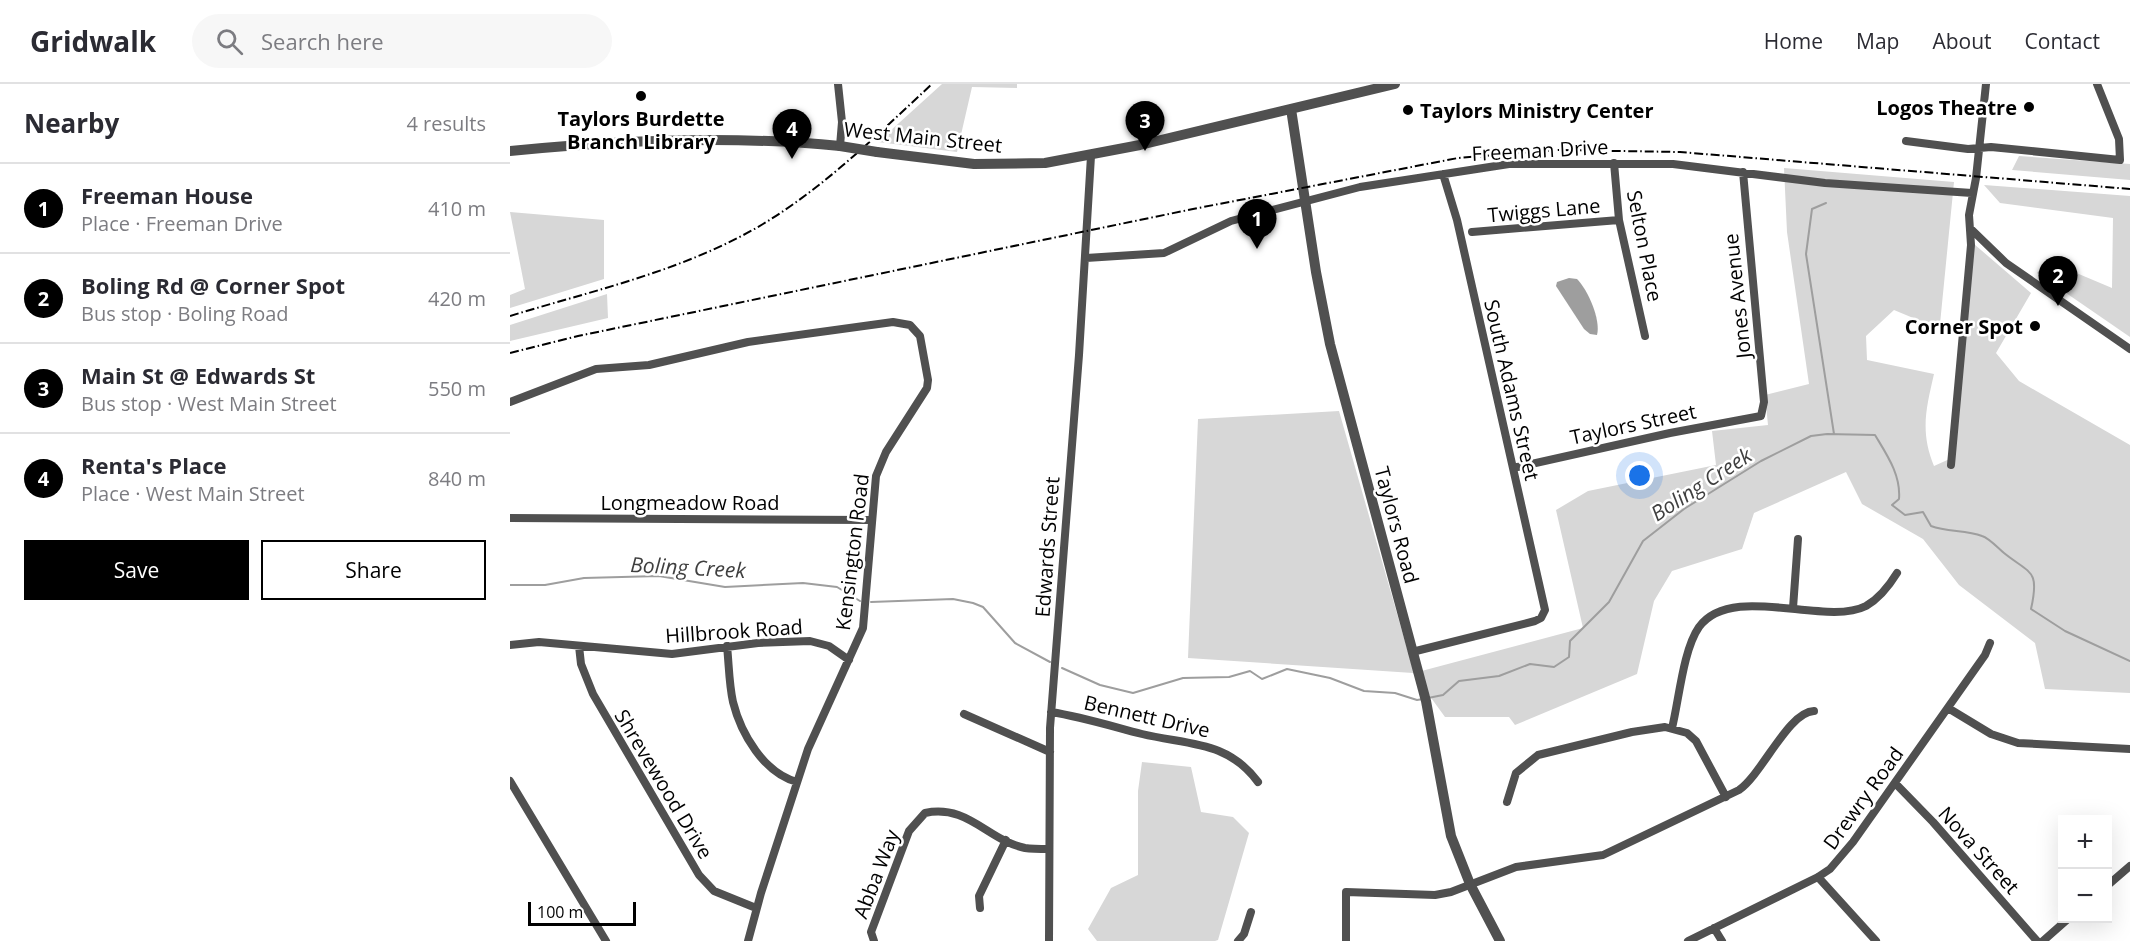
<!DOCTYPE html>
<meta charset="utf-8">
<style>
:root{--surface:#fff;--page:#f7f7f7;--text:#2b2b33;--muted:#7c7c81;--line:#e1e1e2;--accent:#000}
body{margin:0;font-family:"Open Sans",sans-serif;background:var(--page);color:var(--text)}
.controls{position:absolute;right:18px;bottom:18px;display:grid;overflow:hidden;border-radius:0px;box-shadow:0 6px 24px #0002}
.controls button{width:54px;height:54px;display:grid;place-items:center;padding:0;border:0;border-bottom:2px solid var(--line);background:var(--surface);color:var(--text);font:30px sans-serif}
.scale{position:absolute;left:18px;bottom:15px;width:108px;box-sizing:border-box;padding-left:6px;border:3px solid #000;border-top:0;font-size:16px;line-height:21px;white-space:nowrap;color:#000;-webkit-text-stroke:4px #fff;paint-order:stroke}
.you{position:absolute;left:1130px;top:392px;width:21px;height:21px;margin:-15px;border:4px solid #fff;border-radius:50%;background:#1a73e8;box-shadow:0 0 0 9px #1a73e833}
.badge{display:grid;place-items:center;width:39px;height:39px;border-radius:50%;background:var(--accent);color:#fff;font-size:20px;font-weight:700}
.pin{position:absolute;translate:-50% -50px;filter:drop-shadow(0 2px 3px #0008)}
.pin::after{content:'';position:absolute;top:32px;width:21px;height:18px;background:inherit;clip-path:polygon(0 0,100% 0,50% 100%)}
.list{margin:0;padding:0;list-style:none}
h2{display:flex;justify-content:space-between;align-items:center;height:78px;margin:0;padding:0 24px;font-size:26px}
h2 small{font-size:20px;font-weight:400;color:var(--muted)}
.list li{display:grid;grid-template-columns:39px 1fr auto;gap:18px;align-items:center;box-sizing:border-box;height:90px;padding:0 24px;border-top:2px solid var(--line)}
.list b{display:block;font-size:22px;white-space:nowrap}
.list p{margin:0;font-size:20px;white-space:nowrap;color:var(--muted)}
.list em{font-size:20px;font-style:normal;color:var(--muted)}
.actions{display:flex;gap:12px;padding:18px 24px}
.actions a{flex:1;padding:14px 0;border:2px solid var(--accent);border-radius:0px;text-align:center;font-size:21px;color:var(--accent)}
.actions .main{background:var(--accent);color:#fff}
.icon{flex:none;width:33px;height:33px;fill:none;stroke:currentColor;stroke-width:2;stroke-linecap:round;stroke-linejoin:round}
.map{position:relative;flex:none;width:1620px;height:857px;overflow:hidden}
header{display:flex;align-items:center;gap:36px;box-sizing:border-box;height:84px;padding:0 30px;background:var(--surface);border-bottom:2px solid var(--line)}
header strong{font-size:28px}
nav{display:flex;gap:33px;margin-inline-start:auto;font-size:21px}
.search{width:420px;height:54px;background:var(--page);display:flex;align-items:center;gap:15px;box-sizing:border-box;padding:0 21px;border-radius:33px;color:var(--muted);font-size:22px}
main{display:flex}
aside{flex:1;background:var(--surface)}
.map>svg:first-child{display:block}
.green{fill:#d7d7d7}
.water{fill:#9e9e9e}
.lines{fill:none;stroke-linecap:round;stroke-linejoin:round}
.stream{stroke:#9e9e9e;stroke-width:2}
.minor{stroke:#505050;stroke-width:8}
.tertiary{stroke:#505050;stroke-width:10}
.rail{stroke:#000;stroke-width:2;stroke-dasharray:9 3 1.5 3;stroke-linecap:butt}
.tertiary-bridge{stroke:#505050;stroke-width:10}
.poi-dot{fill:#000;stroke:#fff;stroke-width:2}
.labels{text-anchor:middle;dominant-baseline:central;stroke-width:5;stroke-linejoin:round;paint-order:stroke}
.poi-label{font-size:20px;font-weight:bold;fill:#000;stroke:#fff;text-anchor:end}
.street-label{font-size:20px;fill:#000;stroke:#fff}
.water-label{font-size:21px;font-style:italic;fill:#3f3f3f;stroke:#fff}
</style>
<header>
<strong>Gridwalk</strong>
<div class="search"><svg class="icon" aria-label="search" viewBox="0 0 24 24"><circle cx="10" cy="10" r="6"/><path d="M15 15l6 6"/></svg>Search here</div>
<nav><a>Home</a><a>Map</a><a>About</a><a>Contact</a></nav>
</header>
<main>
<aside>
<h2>Nearby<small>4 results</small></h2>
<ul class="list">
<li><span class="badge">1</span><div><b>Freeman House</b><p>Place · Freeman Drive</p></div><em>410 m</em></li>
<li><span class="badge">2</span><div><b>Boling Rd @ Corner Spot</b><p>Bus stop · Boling Road</p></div><em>420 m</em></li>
<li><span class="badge">3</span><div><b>Main St @ Edwards St</b><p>Bus stop · West Main Street</p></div><em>550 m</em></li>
<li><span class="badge">4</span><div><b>Renta's Place</b><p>Place · West Main Street</p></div><em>840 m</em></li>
</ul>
<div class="actions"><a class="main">Save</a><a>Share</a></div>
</aside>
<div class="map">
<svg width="1620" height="857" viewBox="0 0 1620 857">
<rect width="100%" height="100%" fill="#fff"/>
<path class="green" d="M432,0h75v4l-45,-1 -15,65 -79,-10z
M1509,72l111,8v16l-118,-10z
M1274,84l170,14 -14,142 -22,-4 -24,-10 -28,26 1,24 67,14c-8,35 -14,58 0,92l20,-9 20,-213 57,49 -35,60 23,28 111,64v248l-85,-4 -10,-46 -76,-58 -36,-46 -61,-35 -16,-32 -92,41 -12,36 -70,22 -18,30 -17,73 -122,51 -6,-8h-64l-32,-44 -225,-15 10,-239 141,-8 75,262 169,-45 -27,-118 32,-19 128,-26 -4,-34 56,-6 -3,-30 44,-11 -22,-152z
M1474,101l146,11v141l-93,-64 11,-12 64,27 1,-70 -113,-15z
M0,128l94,8v59l-94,29v-13l15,-6z
M97,210l1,24 -98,23v-16z
M632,678l49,5 10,45 32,5 16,16 -31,107 -3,1h-118l-9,-12 23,-41 27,-13v-84z"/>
<path class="water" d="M1059,194l8,1c11,11 24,41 20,56l-7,-1 -6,-5 -28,-43 1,-4z"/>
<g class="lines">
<path class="stream" d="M1316,119l-14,6 -6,45 28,180
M0,501h35l39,-7 75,-2 66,11 78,-4 34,4 23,14
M361,518l82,-3 20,4 10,4 32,36 35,19
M552,584l38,17 33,8 50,-15 46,-1 21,-6 12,8 25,-10 43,9 34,13 31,2 22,7 6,-1
M918,614l15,-3 16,-14 40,-5 31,-12 24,3 15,-10 1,-16 39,-39 34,-61 41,-32 77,-48 50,-25 16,-2 48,1c12,20 26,40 24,64l-7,6 13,10 18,-3 8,14c16,6 35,4 51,10 7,2 16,12 22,17 26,21 36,16 27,56l34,22 65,30"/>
<path class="minor" d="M328,0l4,38 -2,24
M1396,57l62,8 23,-2 129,13 -1,-21 -22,-55
M1104,79l5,57 26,116
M1462,146l34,33 124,86
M962,148l147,-12
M576,174l78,-5 67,-32 129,-34 149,-23h164l152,19 147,10
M0,318l86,-33 53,-4 99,-23 145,-20 17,3 10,11 8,44 -1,8 -41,64 -10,24 -13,152 -55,121 -47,144 -13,48
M1441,381l20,-220 -2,-30 7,-37 10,-94
M1003,384l157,-35 91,-17 3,-14 -21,-230
M0,434l360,2
M1283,524l5,-69
M0,561l29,-3 133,12 86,-11 52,-2 19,5 20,14
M69,562l2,18 12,30 106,181 15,16 42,17
M217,562c2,19 2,38 6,56 8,32 31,71 64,80
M902,568l123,-31 6,-3 4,-8 -88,-390 -14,-46
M1438,624l43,26 27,9 112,6
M541,628c31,5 60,14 91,22 45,11 85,6 116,48
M454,630l86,38
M1162,644c7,-28 11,-78 27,-101 33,-45 126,0 167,-21 14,-8 23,-20 31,-33
M0,697l96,160
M1385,699l38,39 104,119
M997,718l9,-29 22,-18 94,-23 33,-5 22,6 9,8 30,56
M1308,793l58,64
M1598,801l22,-19
M470,824l-1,-12 27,-56
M1204,844l8,13
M364,857l-3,-9 38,-101 16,-18c43,-9 62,27 100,35 7,1 16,1 24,1
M539,857l1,-213 29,-373 12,-199
M728,857l6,-7 7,-22
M836,857v-49l89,3 16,-3 65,-25 87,-12 136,-65c24,-17 49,-78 75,-79
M1178,857l130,-64 12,-8 23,-27 132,-187 5,-12
M1533,857l26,-23"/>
<path class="tertiary" d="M781,25l25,163 14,72 96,357 25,135 19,48 30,57
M0,67c109,-11 221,-16 330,-5
M367,68l97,12 71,-1 95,-18 255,-61"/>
<path class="rail" d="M0,232c85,-26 176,-46 253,-92 63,-38 116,-91 169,-140
M0,269l68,-17 615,-127 265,-51 100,-8 122,2 450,37"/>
<path class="tertiary-bridge" d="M330,62l37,6"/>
</g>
<g class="poi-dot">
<circle cx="131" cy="12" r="6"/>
<circle cx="1519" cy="23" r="6"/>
<circle cx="898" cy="26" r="6"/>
<circle cx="1525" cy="242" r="6"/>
</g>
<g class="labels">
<g class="poi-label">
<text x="1507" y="23">Logos Theatre</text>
<text x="910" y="26" text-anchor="start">Taylors Ministry Center</text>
<text x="131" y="34" text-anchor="middle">Taylors Burdette<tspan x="131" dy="23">Branch Library</tspan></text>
<text x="1513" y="242">Corner Spot</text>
</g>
<g class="street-label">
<text transform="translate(413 53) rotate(6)">West Main Street</text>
<text transform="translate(1030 66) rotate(-3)">Freeman Drive</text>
<text transform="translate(1034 126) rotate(-5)">Twiggs Lane</text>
<text transform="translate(1135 162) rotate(79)">Selton Place</text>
<text transform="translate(1227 212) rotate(-96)">Jones Avenue</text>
<text transform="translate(1002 306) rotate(77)">South Adams Street</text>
<text transform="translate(1123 340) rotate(-12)">Taylors Street</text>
<text x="180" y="418">Longmeadow Road</text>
<text transform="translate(887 441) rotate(75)">Taylors Road</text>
<text transform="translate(537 463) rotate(-86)">Edwards Street</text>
<text transform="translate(342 468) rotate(-83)">Kensington Road</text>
<text transform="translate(224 547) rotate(-4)">Hillbrook Road</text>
<text transform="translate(637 632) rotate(13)">Bennett Drive</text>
<text transform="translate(154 700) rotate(59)">Shrevewood Drive</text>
<text transform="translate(1353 714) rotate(-54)">Drewry Road</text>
<text transform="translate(1469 766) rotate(48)">Nova Street</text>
<text transform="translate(366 790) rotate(-69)">Abba Way</text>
</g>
<g class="water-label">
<text transform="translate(1191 400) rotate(-33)">Boling Creek</text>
<text transform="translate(178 483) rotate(3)">Boling Creek</text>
</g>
</g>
</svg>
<div class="controls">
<button>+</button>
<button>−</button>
</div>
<div class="scale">100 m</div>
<div class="you"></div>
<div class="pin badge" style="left:747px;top:165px">1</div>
<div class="pin badge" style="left:1548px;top:222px">2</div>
<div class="pin badge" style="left:635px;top:67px">3</div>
<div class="pin badge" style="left:282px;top:75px">4</div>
</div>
</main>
